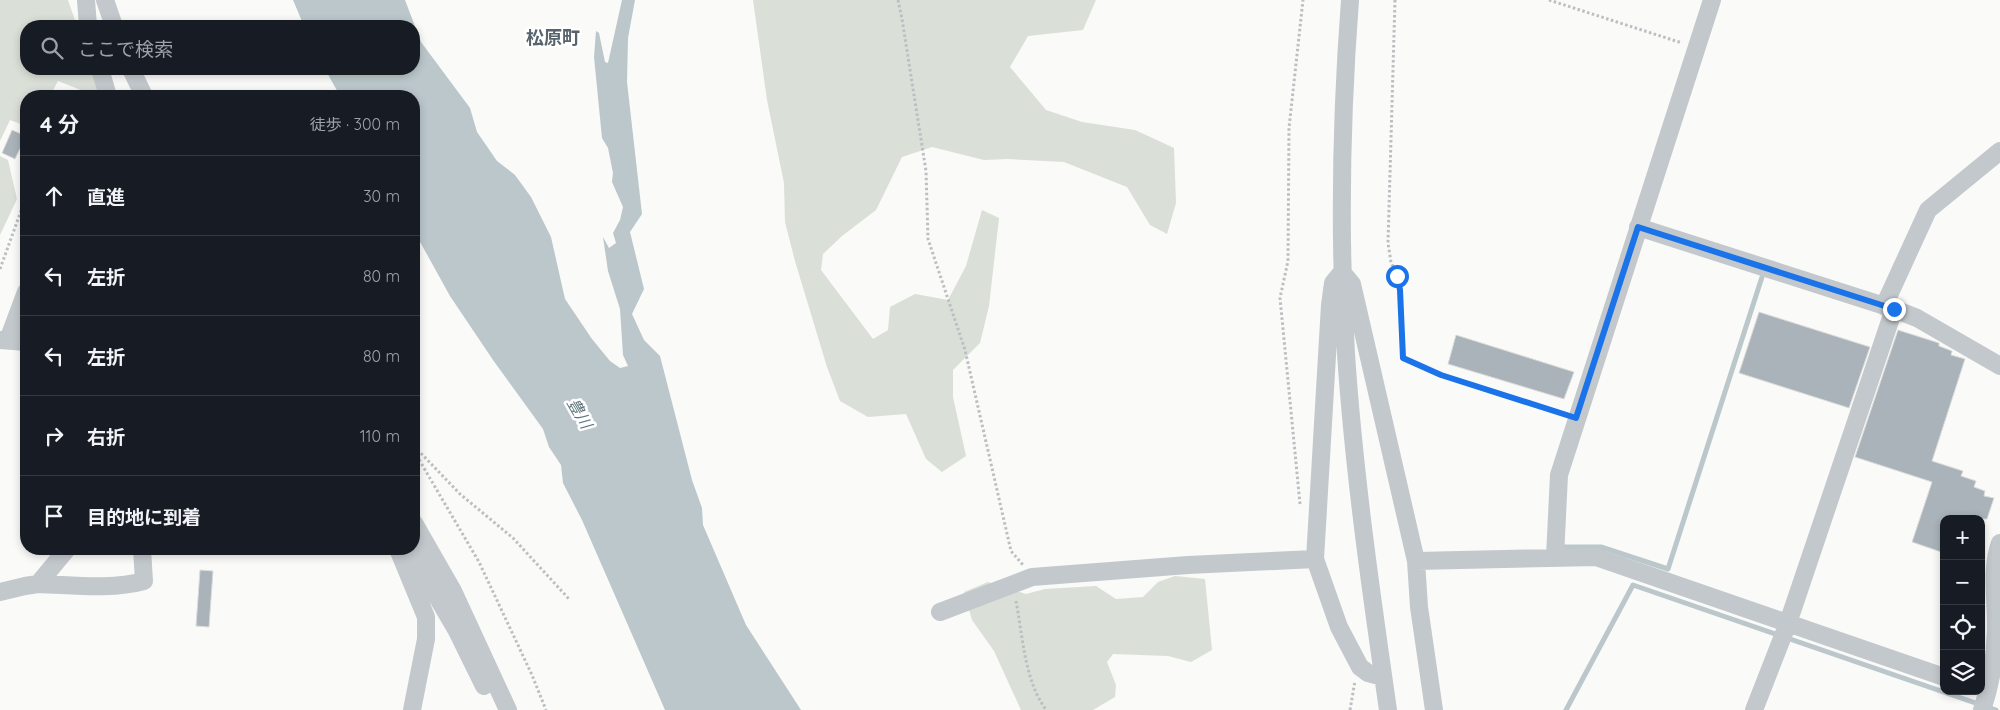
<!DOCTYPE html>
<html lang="ja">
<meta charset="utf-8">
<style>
:root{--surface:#171b24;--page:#242831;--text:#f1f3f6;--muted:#9ea1a6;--line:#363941}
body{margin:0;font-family:Quicksand,"Noto Sans JP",sans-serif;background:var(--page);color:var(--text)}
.controls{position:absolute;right:15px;bottom:15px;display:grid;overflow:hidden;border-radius:10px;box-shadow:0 2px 8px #0003}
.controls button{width:45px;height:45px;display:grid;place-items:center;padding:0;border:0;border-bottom:1px solid var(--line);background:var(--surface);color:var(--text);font:25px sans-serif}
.stop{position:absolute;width:15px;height:15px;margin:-11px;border:4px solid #1a73e8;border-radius:50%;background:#fff}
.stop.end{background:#1a73e8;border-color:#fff;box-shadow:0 1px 5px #0008}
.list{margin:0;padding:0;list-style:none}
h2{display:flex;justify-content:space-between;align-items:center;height:65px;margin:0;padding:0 20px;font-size:21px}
h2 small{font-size:16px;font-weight:400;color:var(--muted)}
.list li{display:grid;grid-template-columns:32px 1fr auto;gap:15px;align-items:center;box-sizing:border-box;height:80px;padding:0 20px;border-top:1px solid var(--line)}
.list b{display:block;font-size:19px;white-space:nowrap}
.list em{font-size:16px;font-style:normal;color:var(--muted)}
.icon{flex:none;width:28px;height:28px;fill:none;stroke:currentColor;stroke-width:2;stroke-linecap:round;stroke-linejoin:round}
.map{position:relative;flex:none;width:2000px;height:710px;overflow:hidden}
.search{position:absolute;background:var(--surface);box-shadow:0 2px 8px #0003;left:20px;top:20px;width:400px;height:55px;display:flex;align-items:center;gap:12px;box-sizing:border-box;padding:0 18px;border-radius:20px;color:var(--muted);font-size:19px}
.panel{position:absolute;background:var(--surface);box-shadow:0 2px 8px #0003;left:20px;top:90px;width:400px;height:465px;border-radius:20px}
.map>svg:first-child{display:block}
.green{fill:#dadfd7}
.water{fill:#bbc7cb}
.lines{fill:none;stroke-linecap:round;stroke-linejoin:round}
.stream{stroke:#bbc7cb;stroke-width:5}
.building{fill:#aab3b9;stroke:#dcdcda}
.path{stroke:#bbbfc2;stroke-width:3;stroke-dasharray:2.5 2.5;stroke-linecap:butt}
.street{stroke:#c3c8cc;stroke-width:18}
.route{stroke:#1a73e8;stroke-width:6}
.labels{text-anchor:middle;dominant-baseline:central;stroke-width:5;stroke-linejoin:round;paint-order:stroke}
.water-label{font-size:16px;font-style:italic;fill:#60757c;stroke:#fff}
.quarter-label{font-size:18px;font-weight:bold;fill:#57646e;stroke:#fff}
</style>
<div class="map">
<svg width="2000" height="710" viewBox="0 0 2000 710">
<rect width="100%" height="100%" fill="#fafaf8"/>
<path class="green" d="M0,0h68l9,26h-51v43h68l6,21 -4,6 -38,-15 -8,15h-24v30l-16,-6 -10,21z
M753,0h343l-13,30 -55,6 -18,31 36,43 36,12 53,8 39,18 2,55 -9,31 -17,-9 -23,-38 -63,-25 -57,-3 -23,1 -52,-13 -30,10 -26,53 -34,26 -19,18 -2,16 52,69 15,-9 2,-23 25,-13 33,6 18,-34 16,-56 17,8 -10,88 -9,37 -27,27v27l13,59 -24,16 -16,-13 -20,-45 -38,3 -28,-16 -13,-34 -32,-106 -10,-39 -1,-39 -17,-83z
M0,156l8,4 9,39 -17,36z
M1175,576l30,3 7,71 -21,12 -23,-6 -55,-2 -6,8 9,23 -1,12 -22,13h-72l-27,-59 -22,-31 -8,-28 24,-10 38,12 19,-5 51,-3 20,13 27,-2 15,-15z"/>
<path class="water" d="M293,0h112l16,42 49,66 7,24 20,29 18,14 16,22 20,40 14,62 27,40 18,22 10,7 8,-2 -5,-11 -3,-46 -12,-38 -5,-34 6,11 7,-5 -3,-10 7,-13 3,-13 -11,-25 1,-9 -5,-25 -6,-10 -8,-81 2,-26 3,2 6,29 3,1 14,-63h13l-7,38 -1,44 15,132 -12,18 14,57 -12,25 12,26 16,16 32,124 10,28 1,17 43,100 55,85h-136l-83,-190 -19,-37 -2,-18 -12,-18 -6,-18 -50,-69 -43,-64 -36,-65v-135h-74l-15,-27h89v-43h-110z"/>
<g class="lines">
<path class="stream" d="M1563,547h38l67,22 94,-292
M1566,710l67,-125 363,125"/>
</g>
<path class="building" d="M12,130l14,6 -11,23 -13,-6z
M1759,312l111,35 -21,61 -110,-35z
M1898,330l41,13v3l13,5 -1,4 14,4 -33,102 31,10 -2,5 15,5 -2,6 11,4 -1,5 10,2 -7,21h-43v34l-32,-11 20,-60 -77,-25z
M1456,335l118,37 -10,27 -116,-35z
M200,570l13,1 -4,56 -13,-1z"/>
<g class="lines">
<path class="path" d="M898,0l4,19 24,152 2,68 37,111 46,201 12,14
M1395,0l-7,243 3,19 6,14 4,14 2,68 38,17 122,39
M1549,0l133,43
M182,96l2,-1
M0,269l26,-72
M414,446l46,48 53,44 56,61
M414,451l65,111 53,113 14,35
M1300,504l-20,-206 8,-37 1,-133 14,-128
M1016,601c7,36 8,78 30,109
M1350,710l5,-29"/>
<path class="street" d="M86,0l2,26
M105,0l9,26
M1350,0c-9,118 -11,236 -4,354 8,119 25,238 42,356
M100,69l8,27
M131,69l13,27
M1638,227l256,82 23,9 83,48
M1884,306l44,-96 72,-59
M0,340l26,2
M8,340l18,-48
M414,523l39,68 55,119
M398,549l28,68v22l-14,71
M409,549l48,82 27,55
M1555,557l4,-82 153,-475
M1416,561l180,-4 348,120
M38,584c35,1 73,6 106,-3l-2,-32
M0,592l25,-6 13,-2 29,-35
M940,612l92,-35 156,-12 127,-6
M1383,677l-15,-4 -8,-6 -21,-40 -24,-68 15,-254 3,-22 9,-11 10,12 64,277 3,46 15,103
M1754,710l34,-87 106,-314
M1982,710c9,-26 13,-52 14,-79 1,-28 -6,-61 4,-88"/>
</g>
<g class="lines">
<path class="route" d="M1397,276l3,14 3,68 38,17 135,43 62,-191 256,82"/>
</g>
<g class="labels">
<g class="water-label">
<text transform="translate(580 413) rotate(60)">豊川</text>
</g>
<g class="quarter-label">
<text x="553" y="37">松原町</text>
</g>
</g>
</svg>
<div class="controls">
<button>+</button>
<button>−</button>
<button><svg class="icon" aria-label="locate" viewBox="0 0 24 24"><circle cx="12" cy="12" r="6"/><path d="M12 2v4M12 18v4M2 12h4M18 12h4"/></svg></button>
<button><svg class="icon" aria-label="layers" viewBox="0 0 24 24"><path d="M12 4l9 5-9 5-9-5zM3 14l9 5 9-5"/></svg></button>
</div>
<div class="stop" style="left:1397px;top:276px"></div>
<div class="stop end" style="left:1894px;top:309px"></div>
<div class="search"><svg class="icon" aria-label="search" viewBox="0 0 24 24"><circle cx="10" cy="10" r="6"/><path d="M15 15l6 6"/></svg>ここで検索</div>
<section class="panel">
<h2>4 分<small>徒歩 · 300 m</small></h2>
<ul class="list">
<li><svg class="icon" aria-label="ahead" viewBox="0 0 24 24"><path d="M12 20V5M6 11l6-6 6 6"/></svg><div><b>直進</b></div><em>30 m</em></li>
<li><svg class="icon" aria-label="left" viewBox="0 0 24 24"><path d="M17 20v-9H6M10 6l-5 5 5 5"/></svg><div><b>左折</b></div><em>80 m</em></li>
<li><svg class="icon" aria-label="left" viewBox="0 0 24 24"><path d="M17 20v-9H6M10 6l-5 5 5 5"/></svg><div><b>左折</b></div><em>80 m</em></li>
<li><svg class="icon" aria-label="right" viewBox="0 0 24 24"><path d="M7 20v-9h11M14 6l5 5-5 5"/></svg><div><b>右折</b></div><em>110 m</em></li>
<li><svg class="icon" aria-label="arrive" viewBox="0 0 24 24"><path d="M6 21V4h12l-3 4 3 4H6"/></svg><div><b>目的地に到着</b></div></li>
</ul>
</section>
</div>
